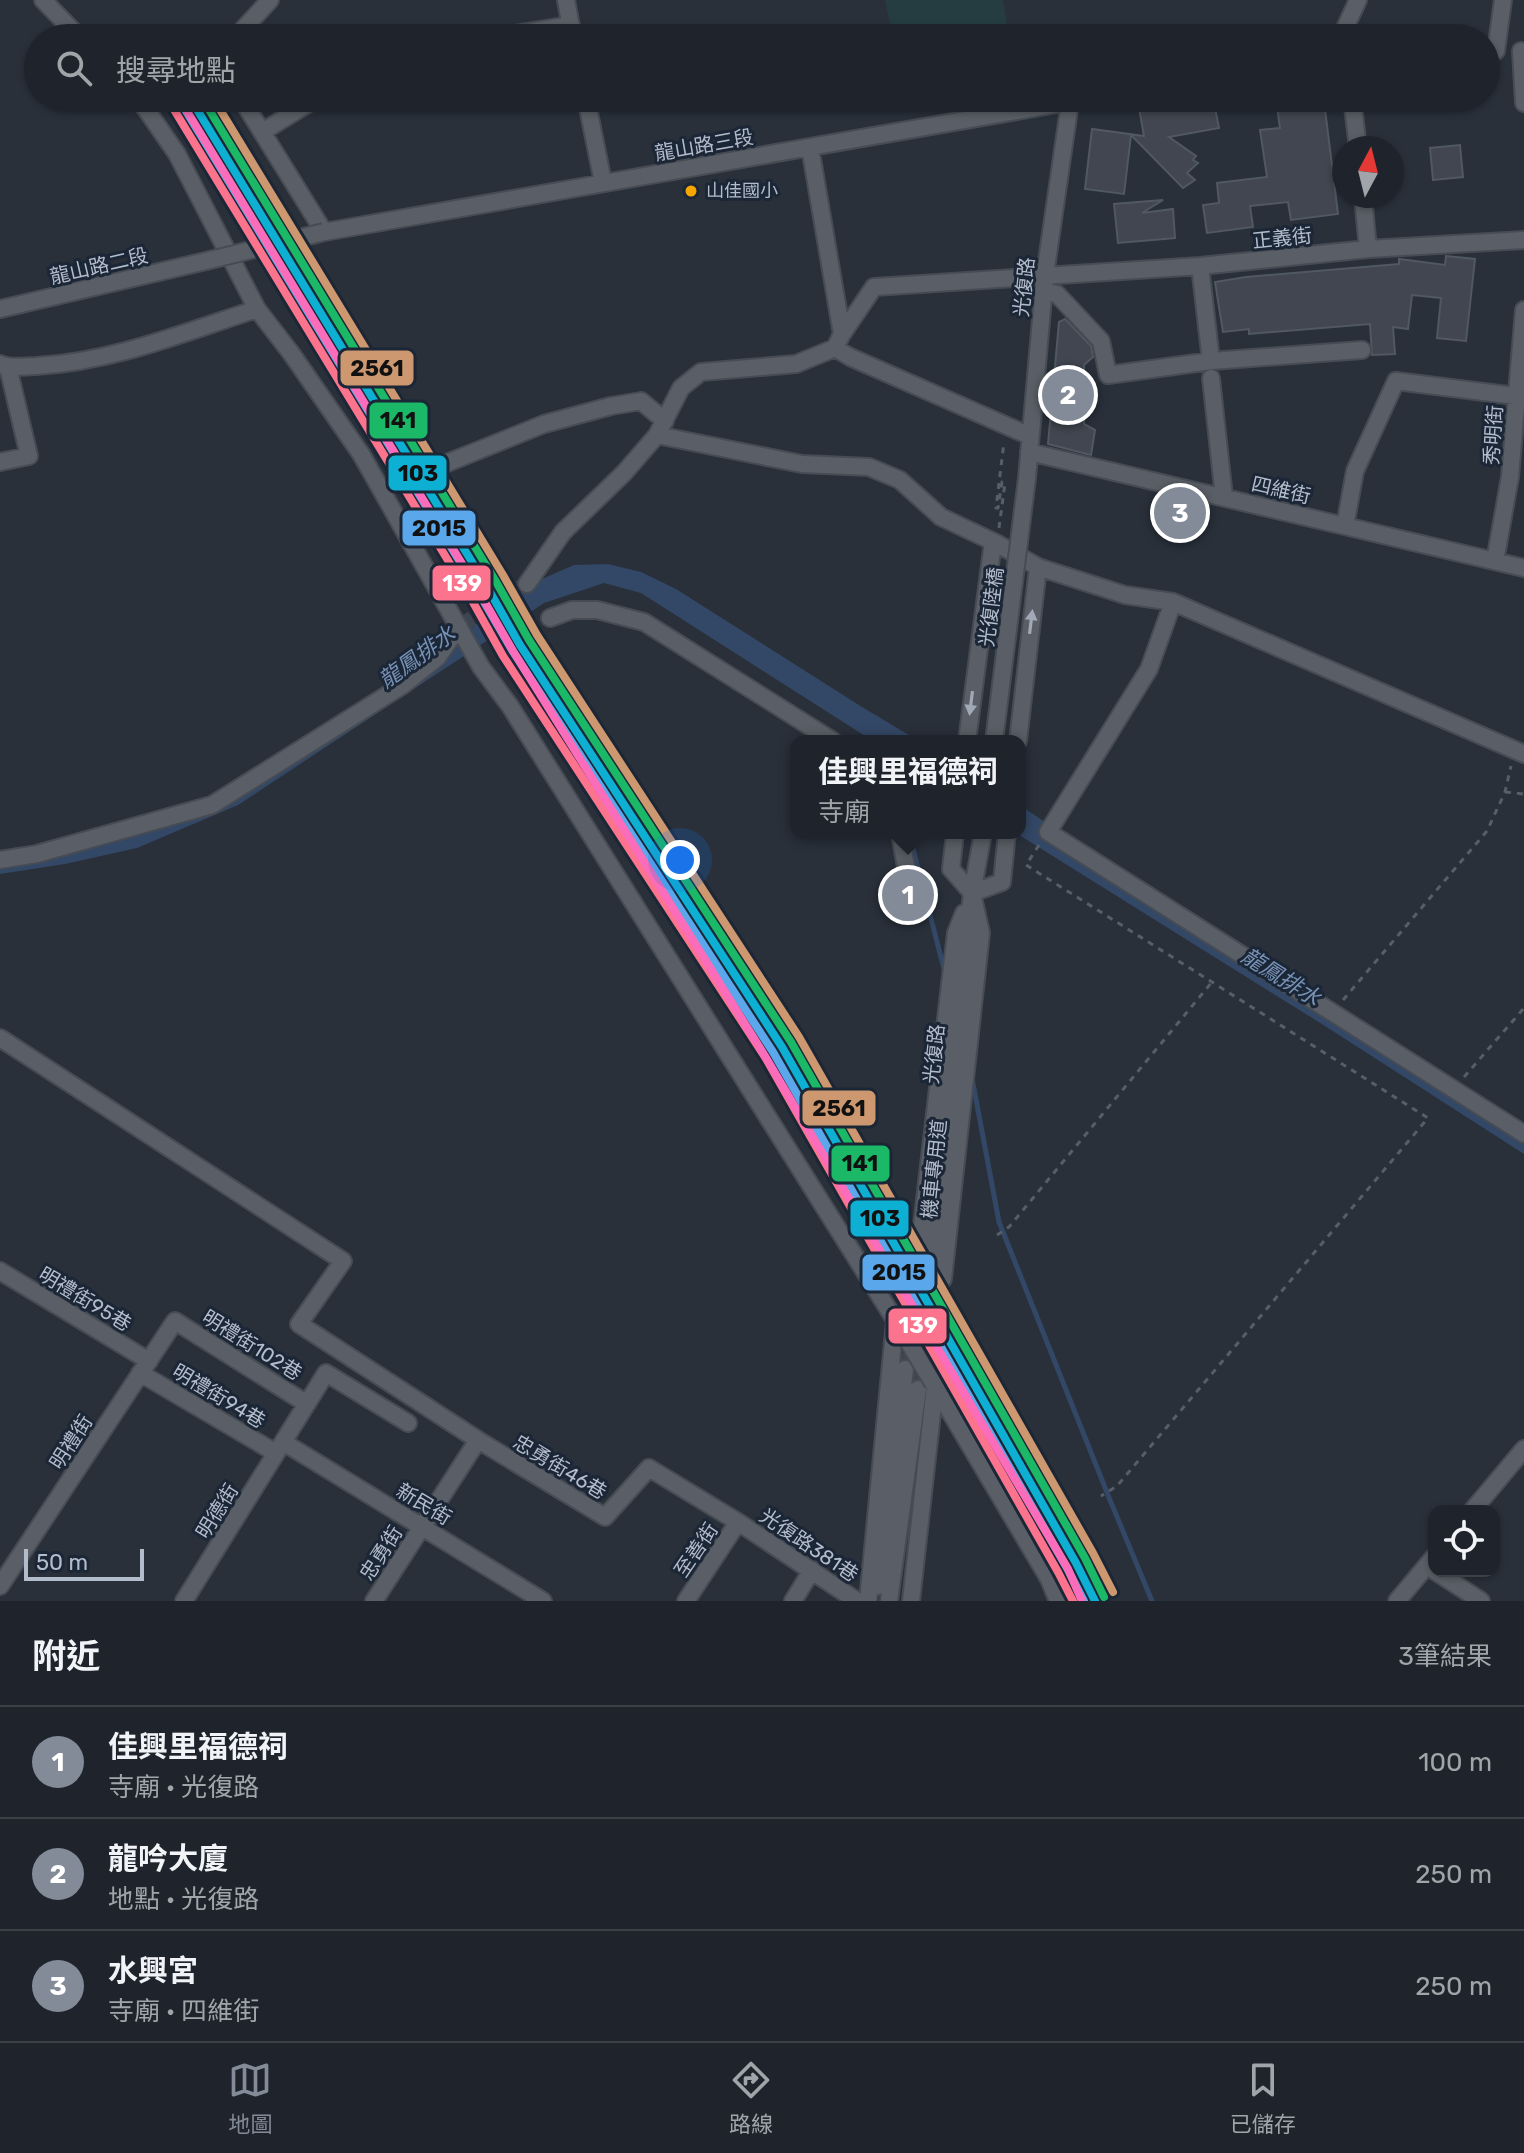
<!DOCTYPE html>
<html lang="zh-TW">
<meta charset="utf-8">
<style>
:root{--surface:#1f242c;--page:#2c3038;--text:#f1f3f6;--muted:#a1a4a9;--line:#3c4148;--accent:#838b98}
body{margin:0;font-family:Rubik,"Noto Sans TC",sans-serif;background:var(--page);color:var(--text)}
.controls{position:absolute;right:24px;bottom:24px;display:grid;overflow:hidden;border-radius:16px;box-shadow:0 2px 6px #0004}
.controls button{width:72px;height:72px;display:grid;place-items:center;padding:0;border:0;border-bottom:2px solid var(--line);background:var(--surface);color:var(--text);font:40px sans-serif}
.compass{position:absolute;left:1332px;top:136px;width:72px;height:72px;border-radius:50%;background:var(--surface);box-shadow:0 2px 6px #0004;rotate:7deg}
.scale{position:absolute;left:24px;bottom:20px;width:120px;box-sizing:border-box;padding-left:8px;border:4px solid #b3bccb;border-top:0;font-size:22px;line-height:28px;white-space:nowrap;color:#b3bccb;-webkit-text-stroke:6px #1b2636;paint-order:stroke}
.you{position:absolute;left:680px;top:860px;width:28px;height:28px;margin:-20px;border:6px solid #fff;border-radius:50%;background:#1a73e8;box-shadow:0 0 0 12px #1a73e833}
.badge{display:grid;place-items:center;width:52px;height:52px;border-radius:50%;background:var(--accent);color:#fff;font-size:26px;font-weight:700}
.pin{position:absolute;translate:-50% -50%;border:4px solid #fff;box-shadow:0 2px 8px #0006}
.popup{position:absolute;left:790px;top:735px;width:236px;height:104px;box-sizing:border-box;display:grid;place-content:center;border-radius:16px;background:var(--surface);filter:drop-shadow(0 2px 6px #0005);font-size:26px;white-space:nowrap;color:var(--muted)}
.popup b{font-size:30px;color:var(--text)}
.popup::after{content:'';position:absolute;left:50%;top:100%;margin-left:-16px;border:16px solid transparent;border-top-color:var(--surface)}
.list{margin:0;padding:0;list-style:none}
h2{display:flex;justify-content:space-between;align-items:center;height:104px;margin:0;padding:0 32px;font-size:34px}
h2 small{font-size:26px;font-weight:400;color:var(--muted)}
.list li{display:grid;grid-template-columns:52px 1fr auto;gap:24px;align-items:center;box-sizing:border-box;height:112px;padding:0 32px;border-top:2px solid var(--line)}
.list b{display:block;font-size:30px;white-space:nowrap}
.list p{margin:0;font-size:26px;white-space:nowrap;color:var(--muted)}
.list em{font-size:26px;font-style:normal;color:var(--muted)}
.icon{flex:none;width:44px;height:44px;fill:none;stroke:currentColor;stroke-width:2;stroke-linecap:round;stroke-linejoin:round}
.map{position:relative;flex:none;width:1524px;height:1601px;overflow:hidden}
.search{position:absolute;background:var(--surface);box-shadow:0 2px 6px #0004;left:24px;right:24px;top:24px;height:88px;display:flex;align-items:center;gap:20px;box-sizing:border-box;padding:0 28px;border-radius:44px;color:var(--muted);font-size:30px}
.sheet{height:440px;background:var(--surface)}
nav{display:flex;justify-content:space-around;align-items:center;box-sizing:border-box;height:112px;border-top:2px solid var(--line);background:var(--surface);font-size:22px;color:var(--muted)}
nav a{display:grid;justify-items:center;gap:4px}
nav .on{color:var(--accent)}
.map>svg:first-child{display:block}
.green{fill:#253d41}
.water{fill:#334866}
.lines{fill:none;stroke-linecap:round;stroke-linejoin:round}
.stream{stroke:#334866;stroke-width:5}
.building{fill:#414650;stroke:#515861;stroke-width:2}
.minor-tunnel{stroke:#3e4550;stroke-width:16;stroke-dasharray:16 8;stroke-linecap:butt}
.minor-casing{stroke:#474c54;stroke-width:20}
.path{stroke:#575e65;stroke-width:3;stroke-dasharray:6 6;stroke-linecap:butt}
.minor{stroke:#5a5f67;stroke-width:16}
.minor-bridge-casing{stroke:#474c54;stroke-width:20;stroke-linecap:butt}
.minor-bridge{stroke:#5a5f67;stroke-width:16}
.rail-1-casing{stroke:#1b2636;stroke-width:14}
.rail-2-casing{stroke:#1b2636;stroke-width:14}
.rail-3-casing{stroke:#1b2636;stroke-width:14}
.rail-4-casing{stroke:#1b2636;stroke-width:14}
.rail-5-casing{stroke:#1b2636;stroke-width:14}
.rail-6-casing{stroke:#1b2636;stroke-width:14}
.rail-1{stroke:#0dafd3;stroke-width:8}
.rail-2{stroke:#5aa8eb;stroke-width:8}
.rail-3{stroke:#1ab867;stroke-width:8}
.rail-4{stroke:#fc738d;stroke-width:8}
.rail-5{stroke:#cd976f;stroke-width:8}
.rail-6{stroke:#fb6dba;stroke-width:8}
.oneway{fill:#a1a9b7}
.bus-dot{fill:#f7a600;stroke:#1b2636;stroke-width:3}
.labels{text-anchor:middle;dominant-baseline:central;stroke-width:6;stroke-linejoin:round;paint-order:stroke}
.bus-label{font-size:18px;fill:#b3bccb;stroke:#1b2636;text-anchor:start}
.street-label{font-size:20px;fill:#b3bccb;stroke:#1b2636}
.water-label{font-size:22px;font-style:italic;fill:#7792b6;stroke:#1b2636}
.line-badge{stroke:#1b2636;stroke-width:3}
.badge-label{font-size:22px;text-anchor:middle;font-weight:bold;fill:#fff}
.pale-badge-label{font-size:22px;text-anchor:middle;font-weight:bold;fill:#111}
</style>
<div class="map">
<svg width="1524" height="1601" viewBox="0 0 1524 1601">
<rect width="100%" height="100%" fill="#29303a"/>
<path class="green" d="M885,0h118l6,38h-116z"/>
<path class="water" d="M608,564l33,8 35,17 186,118 57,34h-46l-232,-148 -37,-10 -60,20 -306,202 -101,43 -72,16 -65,10v-23l49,-8 169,-46 172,-110 143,-104 41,-18z
M1020,805l61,42 443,282v25l-199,-128 -309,-193h4z"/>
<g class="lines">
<path class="stream" d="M909,833l36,140
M972,1078l27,144 111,278 42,101"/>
</g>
<path class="building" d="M1191,98h22l6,30 -50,9 27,19 -3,4 5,3 -11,10 8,7 -12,8 -52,-53 -7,59 -39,-5 7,-60 52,7 -5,-28z
M1324,101l14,113 -47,6 -3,-18 -38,4 3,21 -46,6 -4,-28 16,-2 -2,-20 50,-6 -7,-47 20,-2 -3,-22z
M1460,145l3,32 -30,3 -3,-32z
M1163,200l-21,13 31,-4 2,29 -57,5 -4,-39z
M1446,256l29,3 -9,82 -29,-3 4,-40 -29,-3 -4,34 -15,-2 2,27 -23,1 -2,-31 -121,10v-5l-26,3 -8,-50 31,-5 153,-13v-5l46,6z
M1065,319l26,27 2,11 -9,8v59l11,6 -4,25 -43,-11 11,-122z"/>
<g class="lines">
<path class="minor-tunnel" d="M459,627l68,-43
M905,1369l15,-126
M930,1386l13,-107
M918,1389l14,-130"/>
<g class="minor-casing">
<path id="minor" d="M43,0l37,38
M566,0l7,38
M235,38l35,-38
M491,38l80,-13
M1346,38v-12l12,-26
M1496,51l7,-51
M1521,51l3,52
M136,98l10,11 31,45 80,155 34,44 70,101 120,213 29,39 395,630
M241,98l83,134 767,-134
M586,98l17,84
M1352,98l6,50
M262,132l55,-34
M1363,196l5,53
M1200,266l11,95 151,-11
M1043,291l14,3 44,47 7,34 103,-14
M0,309l206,-48
M842,334l32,-47 326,-21 168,-17 156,-9
M835,348l15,9 180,79
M0,364c11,5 24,2 36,2 77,-4 149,-34 221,-57
M1211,378l13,119
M657,435l145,29 67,3 31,13 41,37 55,26 42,24 87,28 48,7 351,152
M1029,452l495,116
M0,462l29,-6 -21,-89
M447,463l97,-39 67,-18 30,-5 24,20
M1027,478l18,-203 25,-173
M1345,526l10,-55 41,-90 128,16
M1495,561l15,-84 14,-167
M527,584l36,-52 61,-59 33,-38 24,-47 20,-16 95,-8 39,-16 7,-14 -32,-187
M1173,602l-24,67 -101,163 476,302
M550,618l22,-8h25l47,12 189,119
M967,741l26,-199
M1018,741l20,-174
M900,833l9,51
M0,860l37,-6 175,-49 191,-120 34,-27 22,-31
M972,893l30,-11 5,-49
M0,1038l343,223 -44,63 179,116
M920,1243l36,-310 8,-20
M932,1259l40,-366 11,-60
M0,1271l149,90
M943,1279l38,-346 -9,-40 -21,-24 4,-36
M140,1373l136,80
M933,1383l116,196 9,22
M283,1442l260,159
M1472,1511l52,-62
M1435,1571l46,30
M0,1586l175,-265 132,83
M879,1586l26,-217
M184,1601l142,-228 82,50
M374,1601l104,-161 127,77 44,-49 89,54 119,79
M686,1601l52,-79
M793,1601l19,-31
M868,1601l27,-279
M889,1601l29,-212
M911,1601l24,-215
M1397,1601l37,-44"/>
</g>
<path class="path" d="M999,528l6,-45 -3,-1 -4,26h-2l8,-66
M1505,792l19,2
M1039,845l-13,20 402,253 -311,368 -16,10
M1343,1000l144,-169 18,-39 6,-26
M1464,1077l60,-69
M997,1235l12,-8 203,-245"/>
<use href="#minor" class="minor"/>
<g class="minor-bridge-casing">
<path id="minor-bridge" d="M206,261l118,-29
M994,741l33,-263
M905,1336l28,47"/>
</g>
<use href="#minor-bridge" class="minor-bridge"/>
<g class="rail-1-casing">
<path id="rail-1" d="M190,98l296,487 34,60 262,402 294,516 19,38"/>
</g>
<g class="rail-2-casing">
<path id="rail-2" d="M181,103l296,487 35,60 261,402 294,516 17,33"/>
</g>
<g class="rail-3-casing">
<path id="rail-3" d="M202,98l293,482 34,60 262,402 294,516 19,39"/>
</g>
<g class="rail-4-casing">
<path id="rail-4" d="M173,108l296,487 34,61 262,401 293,515 15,29"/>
</g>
<g class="rail-5-casing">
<path id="rail-5" d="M213,98l290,477 34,60 262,402 294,516 20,39"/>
</g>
<g class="rail-6-casing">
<path id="rail-6" d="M179,98l299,492 35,61 252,405 303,513 14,32"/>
</g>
<use href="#rail-1" class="rail-1"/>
<use href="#rail-2" class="rail-2"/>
<use href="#rail-3" class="rail-3"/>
<use href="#rail-4" class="rail-4"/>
<use href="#rail-5" class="rail-5"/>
<use href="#rail-6" class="rail-6"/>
</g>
<defs><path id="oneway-solid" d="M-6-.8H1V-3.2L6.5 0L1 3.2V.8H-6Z" transform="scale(2)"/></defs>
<g class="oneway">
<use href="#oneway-solid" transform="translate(1031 622) rotate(-83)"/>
<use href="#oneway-solid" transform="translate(971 703) rotate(97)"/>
</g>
<circle class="bus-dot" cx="691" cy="191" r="7"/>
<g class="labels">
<g class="bus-label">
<text x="706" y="191">山佳國小</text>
</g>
<g class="street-label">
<text transform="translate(704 145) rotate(-10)">龍山路三段</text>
<text transform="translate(1282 238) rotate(-6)">正義街</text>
<text transform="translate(99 266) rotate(-13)">龍山路二段</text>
<text transform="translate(1024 287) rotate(-84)">光復路</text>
<text transform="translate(1493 435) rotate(-86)">秀明街</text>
<text transform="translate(1281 490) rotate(13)">四維街</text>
<text transform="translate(991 607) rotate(-83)">光復陸橋</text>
<text transform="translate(934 1054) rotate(-84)">光復路</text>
<text transform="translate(934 1169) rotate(-84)">機車專用道</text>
<text transform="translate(85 1299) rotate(31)">明禮街95巷</text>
<text transform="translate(252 1345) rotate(32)">明禮街102巷</text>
<text transform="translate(219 1396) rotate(31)">明禮街94巷</text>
<text transform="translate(71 1442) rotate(-57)">明禮街</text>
<text transform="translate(560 1467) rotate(31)">忠勇街46巷</text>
<text transform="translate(424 1504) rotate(31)">新民街</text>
<text transform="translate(217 1511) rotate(-58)">明德街</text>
<text transform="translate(809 1545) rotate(34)">光復路381巷</text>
<text transform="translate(696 1550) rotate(-56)">至善街</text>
<text transform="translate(381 1553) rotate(-57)">忠勇街</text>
</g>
<g class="water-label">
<text transform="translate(417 657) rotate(-36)">龍鳳排水</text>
<text transform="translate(1281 977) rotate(32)">龍鳳排水</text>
</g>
</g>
<g class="line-badge">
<rect x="339" y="349" width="76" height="38" rx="8" fill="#cd976f"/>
<rect x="368" y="401" width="61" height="39" rx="8" fill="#1ab867"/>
<rect x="387" y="454" width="61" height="38" rx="8" fill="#0dafd3"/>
<rect x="401" y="509" width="76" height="38" rx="8" fill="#5aa8eb"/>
<rect x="431" y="564" width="61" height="38" rx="8" fill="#fc738d"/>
<rect x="801" y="1089" width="76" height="38" rx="8" fill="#cd976f"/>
<rect x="830" y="1144" width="61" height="39" rx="8" fill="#1ab867"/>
<rect x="849" y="1199" width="61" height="39" rx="8" fill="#0dafd3"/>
<rect x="861" y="1253" width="75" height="39" rx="8" fill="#5aa8eb"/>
<rect x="887" y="1307" width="61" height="38" rx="8" fill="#fc738d"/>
</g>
<g class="badge-label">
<text x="462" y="591">139</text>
<text x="918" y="1333">139</text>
</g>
<g class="pale-badge-label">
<text x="377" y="376">2561</text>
<text x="398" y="428">141</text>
<text x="418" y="481">103</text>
<text x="439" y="536">2015</text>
<text x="839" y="1116">2561</text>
<text x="860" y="1171">141</text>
<text x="880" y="1226">103</text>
<text x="899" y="1280">2015</text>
</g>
</svg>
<div class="controls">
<button><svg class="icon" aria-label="locate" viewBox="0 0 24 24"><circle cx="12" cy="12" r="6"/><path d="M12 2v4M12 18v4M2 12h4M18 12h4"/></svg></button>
</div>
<svg class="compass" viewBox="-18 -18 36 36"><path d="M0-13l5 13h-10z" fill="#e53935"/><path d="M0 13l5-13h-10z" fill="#a1a4a9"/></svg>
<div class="scale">50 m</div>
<div class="you"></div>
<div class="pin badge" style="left:908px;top:895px">1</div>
<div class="popup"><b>佳興里福德祠</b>寺廟</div>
<div class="pin badge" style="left:1068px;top:395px">2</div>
<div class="pin badge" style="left:1180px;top:513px">3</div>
<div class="search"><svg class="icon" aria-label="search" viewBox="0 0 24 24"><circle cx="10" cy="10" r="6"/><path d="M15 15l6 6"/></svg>搜尋地點</div>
</div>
<section class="sheet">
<h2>附近<small>3筆結果</small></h2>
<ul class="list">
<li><span class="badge">1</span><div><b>佳興里福德祠</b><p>寺廟 · 光復路</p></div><em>100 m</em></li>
<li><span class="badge">2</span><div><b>龍吟大廈</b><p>地點 · 光復路</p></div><em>250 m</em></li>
<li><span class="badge">3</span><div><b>水興宮</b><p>寺廟 · 四維街</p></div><em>250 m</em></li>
</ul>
</section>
<nav>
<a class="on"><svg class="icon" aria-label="map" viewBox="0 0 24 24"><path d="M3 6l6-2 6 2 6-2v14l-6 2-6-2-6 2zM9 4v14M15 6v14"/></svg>地圖</a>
<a><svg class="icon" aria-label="directions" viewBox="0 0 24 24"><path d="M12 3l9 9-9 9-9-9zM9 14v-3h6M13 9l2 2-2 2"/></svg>路線</a>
<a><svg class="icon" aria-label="saved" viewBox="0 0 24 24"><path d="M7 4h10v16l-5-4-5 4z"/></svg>已儲存</a>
</nav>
